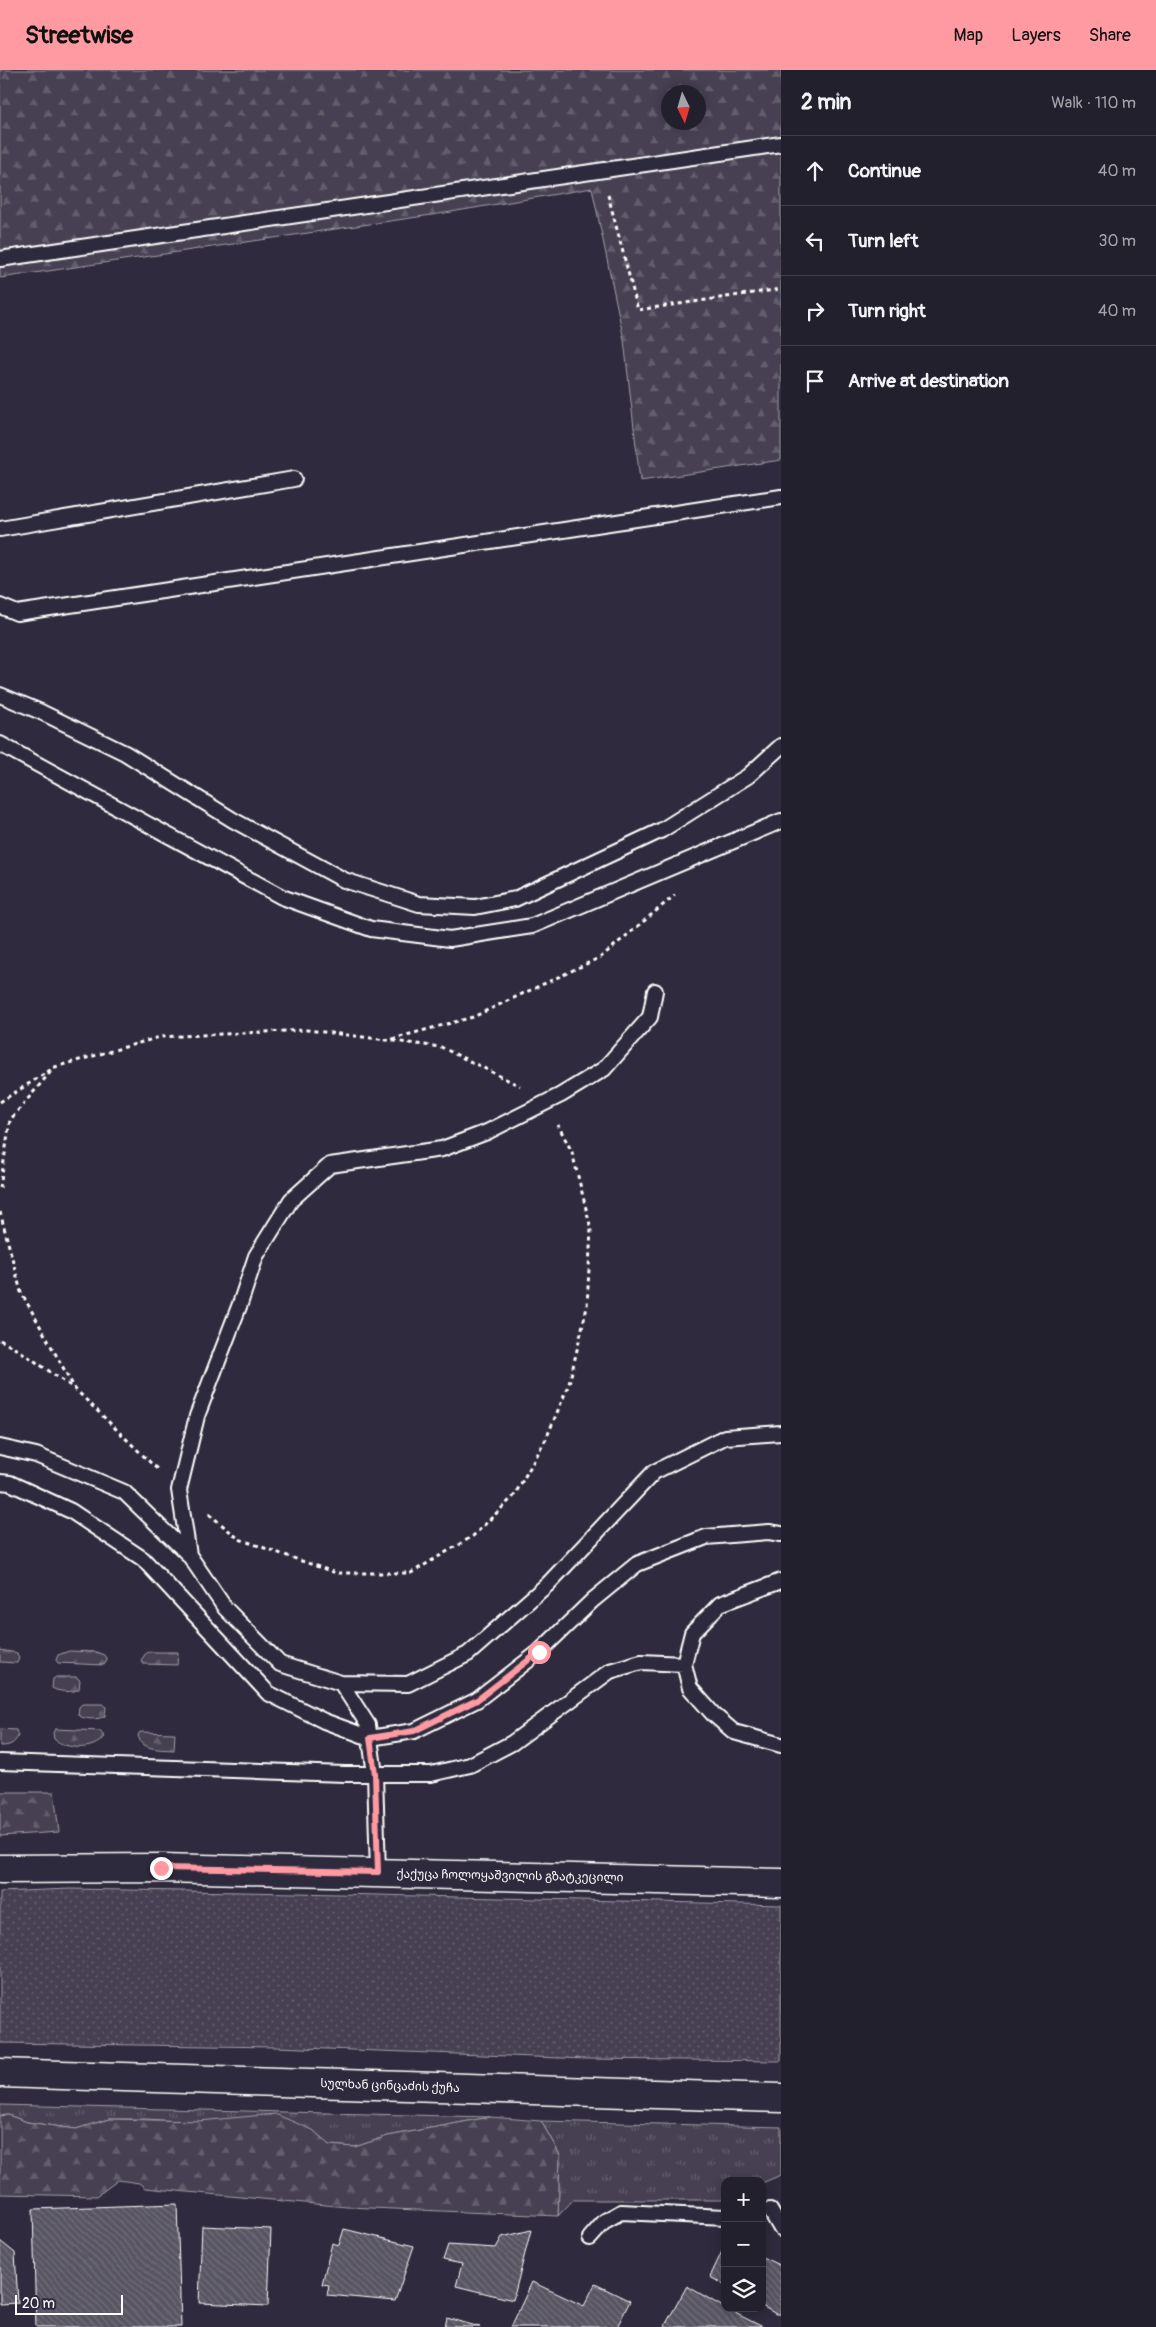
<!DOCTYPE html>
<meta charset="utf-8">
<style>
:root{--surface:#23202e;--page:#2b2836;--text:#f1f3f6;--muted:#a3a3aa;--line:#403e4a;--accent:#ff9aa2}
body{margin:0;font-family:Pangolin,"Noto Sans Georgian",sans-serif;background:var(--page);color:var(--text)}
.controls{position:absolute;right:15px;bottom:15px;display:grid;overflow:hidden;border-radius:10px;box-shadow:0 2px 12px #0003}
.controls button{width:45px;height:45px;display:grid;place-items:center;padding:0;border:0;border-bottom:1px solid var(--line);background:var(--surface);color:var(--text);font:25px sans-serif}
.compass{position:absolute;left:661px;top:15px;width:45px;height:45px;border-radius:50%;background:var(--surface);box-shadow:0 2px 12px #0003;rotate:175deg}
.scale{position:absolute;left:15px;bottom:12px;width:108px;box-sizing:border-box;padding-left:5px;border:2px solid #fff;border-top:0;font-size:14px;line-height:18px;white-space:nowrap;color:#fff;-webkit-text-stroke:4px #2f2a3d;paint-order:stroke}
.stop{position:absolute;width:15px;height:15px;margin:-11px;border:4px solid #ff9aa2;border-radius:50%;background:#fff}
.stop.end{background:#ff9aa2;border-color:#fff;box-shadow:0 1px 5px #0008}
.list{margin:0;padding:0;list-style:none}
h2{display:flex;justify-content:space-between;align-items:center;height:65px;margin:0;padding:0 20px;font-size:21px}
h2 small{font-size:16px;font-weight:400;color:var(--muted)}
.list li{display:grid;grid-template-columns:32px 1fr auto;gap:15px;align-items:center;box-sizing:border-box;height:70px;padding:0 20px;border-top:1px solid var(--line)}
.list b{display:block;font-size:19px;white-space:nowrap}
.list em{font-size:16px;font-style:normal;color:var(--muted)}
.icon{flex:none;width:28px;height:28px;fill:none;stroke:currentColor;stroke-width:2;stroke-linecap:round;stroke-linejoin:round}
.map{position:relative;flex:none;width:781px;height:2257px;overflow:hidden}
header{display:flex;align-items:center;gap:30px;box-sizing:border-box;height:70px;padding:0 25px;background:var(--accent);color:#111}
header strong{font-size:24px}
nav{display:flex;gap:28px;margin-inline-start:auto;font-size:18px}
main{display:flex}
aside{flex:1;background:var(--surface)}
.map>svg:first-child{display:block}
.grass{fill:url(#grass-tufts);stroke:#a2a0a8}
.forest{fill:url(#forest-firs);stroke:#a2a0a8;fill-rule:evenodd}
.park{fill:url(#park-dots);stroke:#a2a0a8}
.building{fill:url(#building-back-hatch);stroke:#fff}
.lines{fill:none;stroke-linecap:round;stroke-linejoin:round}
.lane-casing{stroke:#fff;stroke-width:18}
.primary-casing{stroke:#fff;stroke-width:31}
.path{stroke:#fff;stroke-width:3;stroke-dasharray:4 4;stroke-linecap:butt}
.lane{stroke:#2f2a3d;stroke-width:14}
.primary{stroke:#2f2a3d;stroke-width:28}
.route{stroke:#ff9aa2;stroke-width:6}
.labels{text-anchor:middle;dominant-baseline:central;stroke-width:5;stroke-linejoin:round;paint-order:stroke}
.street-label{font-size:12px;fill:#fff;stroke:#2f2a3d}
</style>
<header>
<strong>Streetwise</strong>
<nav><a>Map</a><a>Layers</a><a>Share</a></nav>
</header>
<main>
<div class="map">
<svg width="781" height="2257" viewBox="0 0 781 2257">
<defs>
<pattern id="grass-tufts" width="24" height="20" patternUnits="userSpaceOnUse" patternTransform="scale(1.25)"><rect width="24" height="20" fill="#464152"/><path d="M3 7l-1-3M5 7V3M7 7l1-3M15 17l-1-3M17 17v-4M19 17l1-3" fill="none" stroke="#625e6c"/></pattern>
<pattern id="forest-firs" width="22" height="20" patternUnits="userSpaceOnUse" patternTransform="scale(1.25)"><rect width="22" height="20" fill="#464152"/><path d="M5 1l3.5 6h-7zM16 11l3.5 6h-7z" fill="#625e6c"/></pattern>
<pattern id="park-dots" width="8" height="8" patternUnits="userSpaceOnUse" patternTransform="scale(1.25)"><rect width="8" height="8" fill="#464152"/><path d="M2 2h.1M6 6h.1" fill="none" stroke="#625e6c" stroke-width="1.8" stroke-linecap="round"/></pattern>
<pattern id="building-back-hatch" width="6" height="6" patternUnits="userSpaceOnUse" patternTransform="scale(1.25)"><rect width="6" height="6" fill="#595564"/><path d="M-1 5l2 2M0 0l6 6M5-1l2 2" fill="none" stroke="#726e7b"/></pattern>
</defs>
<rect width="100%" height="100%" fill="#2f2a3d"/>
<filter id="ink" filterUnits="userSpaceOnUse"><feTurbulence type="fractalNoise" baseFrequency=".02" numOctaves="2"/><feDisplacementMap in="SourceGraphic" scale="10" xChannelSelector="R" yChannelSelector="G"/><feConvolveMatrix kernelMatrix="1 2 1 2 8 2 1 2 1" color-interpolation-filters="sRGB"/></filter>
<g filter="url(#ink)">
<path class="grass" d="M0,2035l490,12 -102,19 -33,11 -26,-2 -16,-15 -167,-11h-37l-33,10 -49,-7 -19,-7 -8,1z
M541,2051l240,6v48l-19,8v-2h-37v17l-4,2h-148l-15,16 2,-61z"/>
<path class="forest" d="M0,0h781v390l-141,21 -16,-141 -32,-152 -147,25 -445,65zM668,22h30v30h-30z
M0,1580l17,3 2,5 -2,5 -17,-1z
M69,1581l27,1 8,3 3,5 -3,5 -46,-2 -2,-3 2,-5z
M147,1582h31l-1,13 -34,-1 -2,-4z
M56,1607h20l4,3 -1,9c-6,4 -21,3 -27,-1l1,-9z
M82,1634h20l4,3 -1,9c-6,4 -21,4 -27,-1l1,-8z
M0,1659l16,1 2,6c-4,8 -8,10 -18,10z
M55,1659l46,2 3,6c-10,14 -37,13 -50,2l-1,-6z
M140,1662l35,1 -1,17c-13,-1 -33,1 -36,-15z
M0,1722h54l5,40 -59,4z
M275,2044l38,16 16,15 26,2 33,-11 102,-19 51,4 19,34 -2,61 -211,-9 -202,-19 -6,-5 -21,-3 -21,16 -97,-2v-78l8,-1 19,7 49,7 33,-10 90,2z"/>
<path class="park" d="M69,1819l227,4 485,12v156l-195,-2 -310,-12 -276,-4v-151z"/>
<path class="building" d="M177,2134l4,123h-145l-3,-118z
M202,2156l69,3 -3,77 -69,-3z
M344,2159l70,17 -19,55 -68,-6 2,-10 -7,-1 10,-41 7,2z
M531,2160l-18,70 -57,-14 6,-22 -19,-4 5,-15 48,3 6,-11z
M0,2171l15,12 3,50 -18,1z
M725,2175v40l-15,-8z
M762,2187l19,9v48h-5l-14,-8z
M532,2212l52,24 11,-22 35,17 -13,26h-106z
M687,2216l38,22 38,19h-99z
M447,2248l33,9h-35z"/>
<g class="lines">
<g class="lane-casing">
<path id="lane" d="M0,189l781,-115
M0,459l294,-50
M0,536l17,7 764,-116
M0,625l41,17 84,41 108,67 111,60 75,24 56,3 40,-8 147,-69 86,-54 33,-30
M0,674l282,153 89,32 79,10 82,-13 249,-105
M0,1377l36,8 88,37 65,63 36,53 55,56 61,19 67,1 60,-30 80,-70 106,-112 71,-35 56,-4
M0,1412l10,1 61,28 72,48 125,134 56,28 46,17 44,-7 63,-31 62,-48 54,-52 44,-36 69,-27 63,-5 12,2
M189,1485l-10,-65 18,-74 43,-112 16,-48 35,-56 39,-35 112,-16 45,-17 74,-37 43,-26 46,-52 5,-26
M781,1511l-61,23 -28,29 -8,31 6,24 23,26 21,18 47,13
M341,1613l27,42 7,49 3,98
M0,1692l345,12h86l39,-9 42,-22 98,-72 31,-9 43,2
M770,2140l11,19
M590,2168l15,-17 16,-9 104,5"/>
</g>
<g class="primary-casing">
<path id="primary" d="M0,1799l161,-1 620,15
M0,2003l781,25"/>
</g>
<path class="path" d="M608,125l30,115 143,-21
M392,969l81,-22 128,-60 74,-62
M0,1032l55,-35 105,-30 147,-7 134,17 79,39
M0,1118l10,-68 43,-51
M0,1142l21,80 54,97 82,80
M0,1270l23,13 52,36
M209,1444l30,25 97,34h75l62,-37 41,-40 32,-57 23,-55 18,-77 4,-78 -19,-77 -14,-27"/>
<use href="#lane" class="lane"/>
<use href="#primary" class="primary"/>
</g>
</g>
<g class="lines" filter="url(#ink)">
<path class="route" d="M161,1798l217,4 -3,-98 -5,-36 44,-7 63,-31 62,-48"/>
</g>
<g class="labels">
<g class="street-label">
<text transform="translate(510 1806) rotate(1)">ქაქუცა ჩოლოყაშვილის გზატკეცილი</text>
<text transform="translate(390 2016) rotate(2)">სულხან ცინცაძის ქუჩა</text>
</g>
</g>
</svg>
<div class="controls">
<button>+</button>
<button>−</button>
<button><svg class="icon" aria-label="layers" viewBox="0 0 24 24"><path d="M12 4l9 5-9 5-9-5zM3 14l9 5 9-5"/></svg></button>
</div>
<svg class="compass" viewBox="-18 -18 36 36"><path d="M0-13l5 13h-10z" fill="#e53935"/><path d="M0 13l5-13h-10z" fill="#a3a3aa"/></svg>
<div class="scale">20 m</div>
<div class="stop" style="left:539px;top:1582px"></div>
<div class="stop end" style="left:161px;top:1798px"></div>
</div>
<aside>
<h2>2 min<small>Walk · 110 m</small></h2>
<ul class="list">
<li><svg class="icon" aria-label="ahead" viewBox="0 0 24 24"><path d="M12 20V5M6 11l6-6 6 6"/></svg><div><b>Continue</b></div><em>40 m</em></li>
<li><svg class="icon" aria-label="left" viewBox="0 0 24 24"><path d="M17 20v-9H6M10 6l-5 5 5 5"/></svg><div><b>Turn left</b></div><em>30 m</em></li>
<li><svg class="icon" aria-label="right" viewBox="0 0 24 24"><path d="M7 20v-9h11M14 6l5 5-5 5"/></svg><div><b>Turn right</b></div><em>40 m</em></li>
<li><svg class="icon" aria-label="arrive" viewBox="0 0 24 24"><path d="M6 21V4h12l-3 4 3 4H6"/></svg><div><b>Arrive at destination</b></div></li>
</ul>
</aside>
</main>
